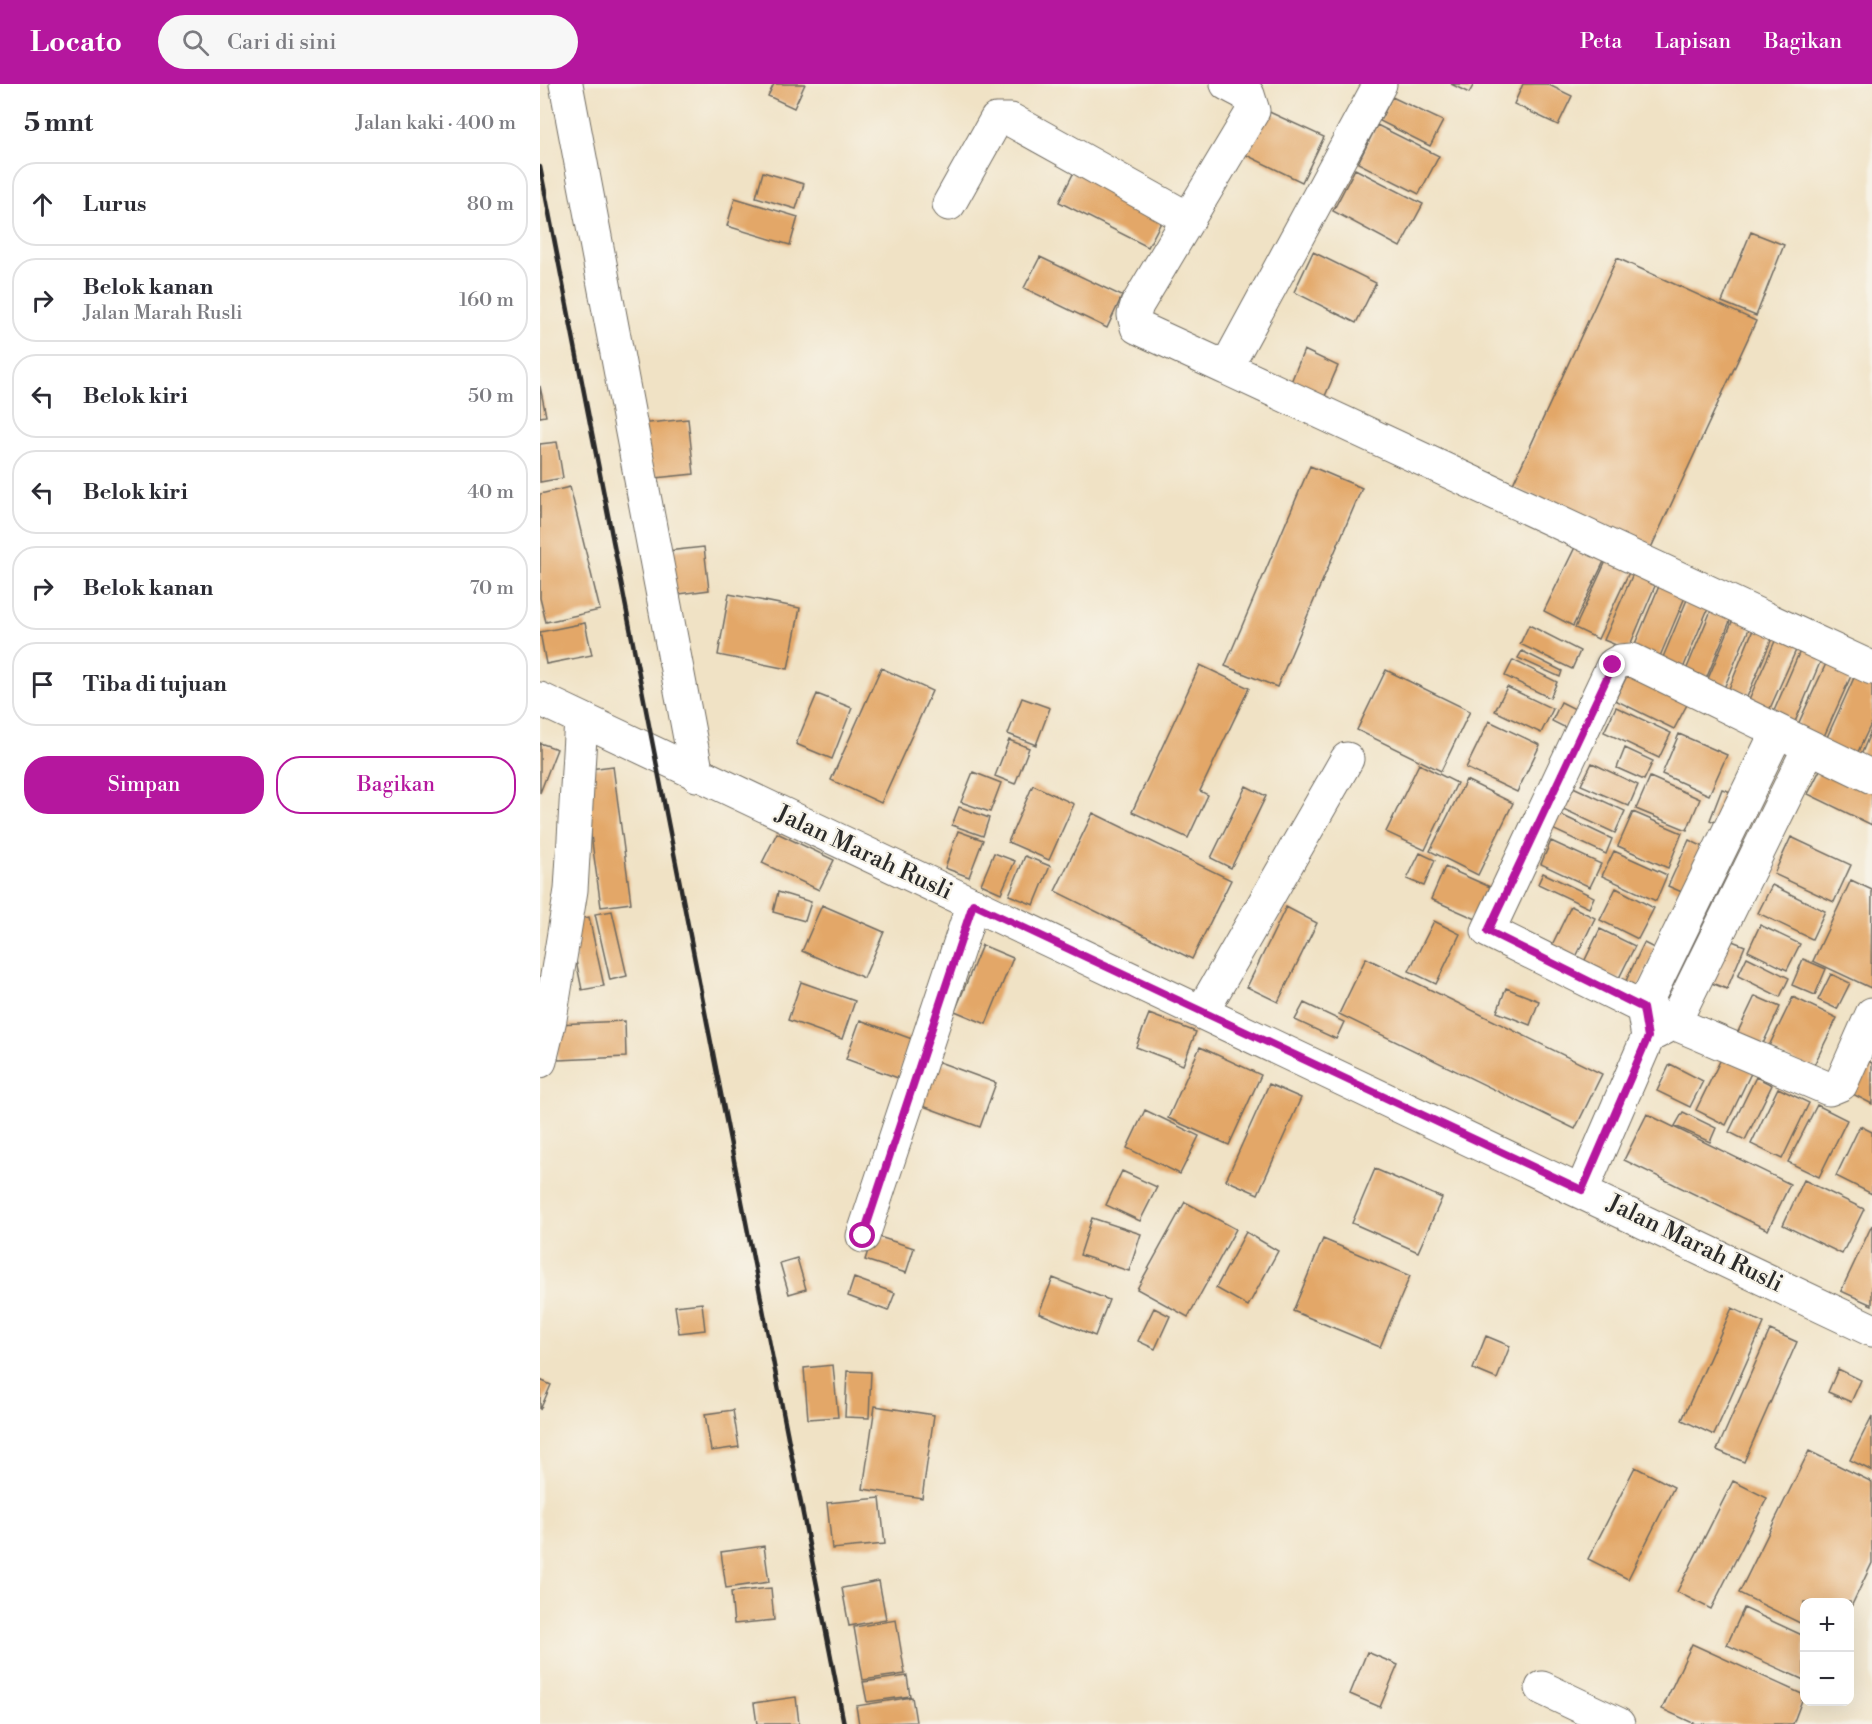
<!DOCTYPE html>
<html lang="id">
<meta charset="utf-8">
<style>
:root{--surface:#fff;--page:#f7f7f7;--text:#2b2b33;--muted:#7c7c81;--line:#e1e1e2;--accent:#b5179e}
body{margin:0;font-family:"Libre Bodoni",serif;background:var(--page);color:var(--text)}
.controls{position:absolute;right:18px;bottom:18px;display:grid;overflow:hidden;border-radius:12px;box-shadow:0 6px 24px #0002}
.controls button{width:54px;height:54px;display:grid;place-items:center;padding:0;border:0;border-bottom:2px solid var(--line);background:var(--surface);color:var(--text);font:30px sans-serif}
.stop{position:absolute;width:18px;height:18px;margin:-14px;border:4px solid #b5179e;border-radius:50%;background:#fff}
.stop.end{background:#b5179e;border-color:#fff;box-shadow:0 2px 6px #0008}
.list{margin:0;padding:0;list-style:none}
h2{display:flex;justify-content:space-between;align-items:center;height:78px;margin:0;padding:0 24px;font-size:26px}
h2 small{font-size:20px;font-weight:400;color:var(--muted)}
.list li{display:grid;grid-template-columns:39px 1fr auto;gap:18px;align-items:center;box-sizing:border-box;height:84px;margin:0 12px 12px;padding:0 12px;border:2px solid var(--line);border-radius:24px}
.list b{display:block;font-size:22px;white-space:nowrap}
.list p{margin:0;font-size:20px;white-space:nowrap;color:var(--muted)}
.list em{font-size:20px;font-style:normal;color:var(--muted)}
.actions{display:flex;gap:12px;padding:18px 24px}
.actions a{flex:1;padding:14px 0;border:2px solid var(--accent);border-radius:24px;text-align:center;font-size:21px;color:var(--accent)}
.actions .main{background:var(--accent);color:#fff}
.icon{flex:none;width:33px;height:33px;fill:none;stroke:currentColor;stroke-width:2;stroke-linecap:round;stroke-linejoin:round}
.map{position:relative;flex:none;width:1332px;height:1640px;overflow:hidden}
header{display:flex;align-items:center;gap:36px;box-sizing:border-box;height:84px;padding:0 30px;background:var(--accent);color:#fff}
header strong{font-size:28px}
nav{display:flex;gap:33px;margin-inline-start:auto;font-size:21px}
.search{width:420px;height:54px;background:var(--page);display:flex;align-items:center;gap:15px;box-sizing:border-box;padding:0 21px;border-radius:33px;color:var(--muted);font-size:22px}
main{display:flex}
aside{flex:1;background:var(--surface)}
.map>svg:first-child{display:block}
.building{fill:#e3a768}
.lines{fill:none;stroke-linecap:round;stroke-linejoin:round}
.minor-casing{stroke:#706b61;stroke-width:35}
.major-casing{stroke:#706b61;stroke-width:35}
.minor{stroke:#fff;stroke-width:33}
.major{stroke:#fff;stroke-width:33}
.rail{stroke:#2b2b2b;stroke-width:4.5}
.route{stroke:#b5179e;stroke-width:8}
.labels{text-anchor:middle;dominant-baseline:central;stroke-width:4.5;stroke-linejoin:round;paint-order:stroke}
.street-label{font-size:24px;fill:#2b2b2b;stroke:#f7f3e8}
</style>
<header>
<strong>Locato</strong>
<div class="search"><svg class="icon" aria-label="search" viewBox="0 0 24 24"><circle cx="10" cy="10" r="6"/><path d="M15 15l6 6"/></svg>Cari di sini</div>
<nav><a>Peta</a><a>Lapisan</a><a>Bagikan</a></nav>
</header>
<main>
<aside>
<h2>5 mnt<small>Jalan kaki · 400 m</small></h2>
<ul class="list">
<li><svg class="icon" aria-label="ahead" viewBox="0 0 24 24"><path d="M12 20V5M6 11l6-6 6 6"/></svg><div><b>Lurus</b></div><em>80 m</em></li>
<li><svg class="icon" aria-label="right" viewBox="0 0 24 24"><path d="M7 20v-9h11M14 6l5 5-5 5"/></svg><div><b>Belok kanan</b><p>Jalan Marah Rusli</p></div><em>160 m</em></li>
<li><svg class="icon" aria-label="left" viewBox="0 0 24 24"><path d="M17 20v-9H6M10 6l-5 5 5 5"/></svg><div><b>Belok kiri</b></div><em>50 m</em></li>
<li><svg class="icon" aria-label="left" viewBox="0 0 24 24"><path d="M17 20v-9H6M10 6l-5 5 5 5"/></svg><div><b>Belok kiri</b></div><em>40 m</em></li>
<li><svg class="icon" aria-label="right" viewBox="0 0 24 24"><path d="M7 20v-9h11M14 6l5 5-5 5"/></svg><div><b>Belok kanan</b></div><em>70 m</em></li>
<li><svg class="icon" aria-label="arrive" viewBox="0 0 24 24"><path d="M6 21V4h12l-3 4 3 4H6"/></svg><div><b>Tiba di tujuan</b></div></li>
</ul>
<div class="actions"><a class="main">Simpan</a><a>Bagikan</a></div>
</aside>
<div class="map">
<svg width="1332" height="1640" viewBox="0 0 1332 1640">
<rect width="100%" height="100%" fill="#f7f3e8"/>
<filter id="ink" filterUnits="userSpaceOnUse"><feTurbulence type="fractalNoise" baseFrequency=".0167" numOctaves="2"/><feDisplacementMap in="SourceGraphic" scale="12" xChannelSelector="R" yChannelSelector="G"/><feConvolveMatrix kernelMatrix="1 2 1 2 8 2 1 2 1" color-interpolation-filters="sRGB"/></filter>
<filter id="wash" filterUnits="userSpaceOnUse"><feTurbulence type="fractalNoise" baseFrequency=".008" numOctaves="4" result="noise"/><feDisplacementMap in="SourceGraphic" scale="24" xChannelSelector="R" yChannelSelector="G"/><feGaussianBlur stdDeviation="1.35" result="paint"/><feColorMatrix in="noise" values="0 0 0 0 0 0 0 0 0 0 0 0 0 0 0 0 0 1.4 0 .05"/><feComposite in="paint" operator="in"/></filter>
<g filter="url(#wash)">
<rect width="100%" height="100%" fill="#f0e2c5"/>
<g id="blocks">
<path class="building" d="M234,0h31l-11,24 -26,-12z
M911,0h23l-5,9z
M983,0h24l25,12 -14,29 -44,-21z
M852,13l51,24 -13,25 -50,-25z
M725,26l59,27 -22,45 -58,-28z
M837,41l62,31 -20,38 -61,-31z
M537,82l90,45 -19,36 -89,-45z
M815,85l68,35 -23,43 -67,-36z
M223,88l41,12 -8,25 -40,-12z
M195,114l63,19 -8,28 -63,-19z
M1211,148l33,13 -28,71 -34,-14z
M773,168l63,31 -20,40 -62,-31z
M500,173l82,39 -15,32 -83,-40z
M1077,174l139,63 -106,229 -138,-64z
M764,266l34,16 -13,30 -34,-14z
M0,302l6,30 -6,1z
M148,335l6,55 -49,5 -6,-55z
M17,358l6,36 -23,4v-38z
M770,382l52,22 -85,199 -52,-21z
M30,403l30,123 -54,12 -6,-24v-104z
M1039,455l29,14 -35,73 -29,-15z
M164,463l5,43 -37,5 -5,-44z
M1068,473l23,11 -33,71 -23,-11z
M1095,485l23,10 -30,71 -24,-10z
M1122,495l26,11 -30,71 -26,-10z
M1151,506l21,9 -30,72 -21,-9z
M189,510l71,14 -12,61 -70,-14z
M1175,517l20,8 -31,75 -20,-9z
M1197,526l17,7 -32,76 -17,-7z
M1217,536l19,9 -32,75 -18,-8z
M45,539l7,32 -46,9 -6,-32z
M989,541l51,26 -8,18 -52,-25z
M1240,546l21,9 -34,76 -21,-9z
M1263,560l21,9 -32,76 -22,-9z
M982,567l40,20 -2,6 -42,-19z
M1290,571l25,12 -34,76 -26,-12z
M973,576l44,22 -7,16 -45,-22z
M660,581l49,23 -49,103 8,4 -20,43 -56,-26z
M341,584l51,23 -51,112 -50,-23z
M1318,585l14,7v46l-17,36 -31,-14z
M846,586l84,41 -29,60 -84,-41z
M1090,586l60,29 -16,30 -59,-29z
M967,603l46,22 -12,24 -46,-22z
M277,610l35,14 -20,51 -36,-15z
M482,614l28,10 -14,37 -28,-11z
M1021,618l18,9 -9,19 -18,-9z
M1076,623l55,26 -12,25 -55,-26z
M949,637l51,24 -23,47 -51,-24z
M1332,644v37l-13,-5z
M1139,650l48,21 -18,40 -47,-21z
M469,656l20,8 -14,36 -20,-8z
M0,659l17,6 -17,44z
M1085,664l28,13 -9,19 -27,-12z
M1284,678l48,23v40l-64,-31z
M1052,679l46,22 -9,21 -48,-21z
M879,680l38,19 -32,67 -39,-18z
M73,682l18,137 -30,4 -19,-137z
M433,688l28,11 -11,29 -29,-10z
M1110,693l50,22 -13,31 -51,-21z
M926,696l47,23 -35,72 -48,-24z
M493,701l41,19 -25,56 -41,-18z
M706,702l20,10 -35,72 -20,-10z
M1031,702l54,25 -10,22 -54,-25z
M1182,705l12,4 -12,32 -12,-5z
M419,723l30,11 -6,18 -31,-11z
M1015,728l57,27 -6,15 -58,-27z
M1093,728l49,21 -14,35 -50,-22z
M553,729l138,67 -39,79 -137,-68z
M418,747l25,9 -14,37 -24,-9z
M237,749l57,27 -15,30 -57,-27z
M1251,753l60,28 -17,37 -60,-28z
M1149,756l17,8 -22,45 -16,-7z
M1011,757l50,23 -11,23 -49,-23z
M1074,767l53,24 -11,26 -54,-25z
M454,769l21,8 -14,32 -20,-9z
M880,769l15,7 -11,26 -17,-7z
M485,772l25,10 -16,39 -25,-10z
M905,783l45,20 -14,32 -45,-20z
M1003,789l51,24 -5,11 -51,-24z
M1311,796l21,10 -1,98 -58,-27z
M1232,801l53,26 -13,28 -54,-26z
M1076,804l38,20 -16,31 -38,-19z
M238,808l33,10 -6,19 -32,-9z
M282,821l62,27 -20,46 -62,-27z
M1031,822l24,12 -20,41 -24,-12z
M746,823l31,16 -39,79 -31,-15z
M72,827l15,65 -17,4 -15,-66z
M49,833l15,69 -22,4 -14,-69z
M894,837l26,13 -24,50 -27,-13z
M1220,841l40,19 -13,26 -39,-19z
M1060,845l35,17 -17,34 -35,-16z
M1187,855l18,7 -18,43 -18,-7z
M1104,859l12,6 -20,42 -12,-6z
M442,861l31,13 -27,66 -31,-13z
M1207,873l42,21 -9,19 -42,-21z
M826,874l236,116 -27,55 -236,-115z
M1263,875l23,10 -11,26 -23,-10z
M1291,890l19,9 -13,26 -19,-9z
M261,898l54,19 -13,38 -54,-19z
M966,904l33,13 -9,24 -33,-13z
M1215,912l25,11 -19,41 -25,-12z
M1253,913l44,21 -25,51 -44,-21z
M764,919l40,19 -8,17 -41,-19z
M609,930l47,18 -13,33 -47,-18z
M320,936l52,19 -14,39 -52,-19z
M85,937l1,36 -68,3 -2,-36z
M660,963l61,28 -32,70 -61,-27z
M1182,973l30,14 -26,54 -30,-15z
M1323,974l9,5v41l-25,-13z
M391,975l65,24 -16,44 -65,-24z
M1130,980l33,17 -13,26 -33,-16z
M1216,993l16,8 -27,55 -16,-8z
M729,1000l32,14 -43,96 -32,-14z
M1238,1004l31,15 -27,56 -31,-15z
M1277,1021l30,15 -28,57 -31,-15z
M605,1026l54,26 -19,38 -53,-26z
M1143,1028l33,16 -6,14 -35,-16z
M1107,1030l143,70 -22,46 -144,-70z
M1320,1042l12,6v62l-36,-18z
M835,1085l67,29 -24,54 -66,-29z
M582,1087l35,16 -17,34 -34,-16z
M1264,1096l60,29 -22,45 -59,-29z
M645,1118l51,27 -48,88 -51,-28z
M552,1134l49,16 -12,37 -49,-16z
M1332,1141v80l-31,-14z
M706,1148l32,19 -30,55 -32,-18z
M333,1151l41,13 -8,25 -41,-13z
M783,1155l87,37 -30,71 -87,-36z
M257,1174l9,31 -17,5 -9,-31z
M314,1194l41,15 -7,18 -40,-15z
M513,1194l56,22 -14,36 -56,-23z
M162,1219l3,27 -26,3 -4,-27z
M614,1224l16,8 -15,33 -17,-8z
M1192,1224l32,15 -50,112 -32,-15z
M1230,1246l27,12 -53,120 -27,-12z
M946,1252l24,10 -13,33 -24,-10z
M293,1281l5,52 -30,2 -4,-51z
M1298,1285l23,11 -10,22 -23,-10z
M307,1287l24,1 -2,46 -24,-1z
M0,1296l11,5 -11,25z
M335,1322l59,9 -12,83 -59,-9z
M193,1326l6,37 -28,4 -6,-37z
M1332,1332v55l-22,-11z
M1269,1367l63,31v81l-22,46v-7h-46v23l-65,-32z
M1095,1383l39,20 -46,92 -40,-20z
M1193,1397l34,17 -56,111 -34,-17z
M340,1414l5,46 -53,5 -5,-46z
M224,1462l5,36 -43,6 -5,-36z
M339,1497l7,38 -37,7 -7,-38z
M231,1504l3,32 -40,4 -3,-32z
M1204,1524l60,28v44l-77,-35z
M356,1536l9,54 -42,6 -9,-53z
M1152,1560l112,51 -11,29h-98l-33,-15z
M827,1568l31,13 -18,42 -30,-13z
M367,1592l3,20 -43,6 -4,-20z
M256,1613l3,27h-42l-3,-21z
M372,1613l4,25 -57,2 -3,-18z"/>
</g>
</g>
<g filter="url(#ink)">
<use href="#blocks" fill-opacity="0" stroke="#706b61" stroke-width="1.5"/>
<g class="lines">
<g class="minor-casing">
<path id="minor" d="M26,0l131,691
M840,0l-154,284 646,300
M409,120l47,-84h15l178,99
M686,284l-89,-41 -3,-12 3,-10 116,-194 -5,-16 -21,-11
M1332,693l-240,-117 -12,1 -7,4 -125,266 186,92 155,66 12,-5 31,-70
M663,926l144,-251
M1115,949l19,-10 135,-275
M0,977l10,-42 21,-129 10,-171
M1042,1106l66,-153 -5,-29 134,-276
M323,1152l110,-332
M1002,1604l76,36"/>
</g>
<g class="major-casing">
<path id="major" d="M0,615l1332,631"/>
</g>
<use href="#minor" class="minor"/>
<use href="#major" class="major"/>
<path class="rail" d="M0,83l304,1557"/>
</g>
</g>
<g class="lines" filter="url(#ink)">
<path class="route" d="M323,1152l110,-332 609,286 66,-153 -5,-29 -155,-77 125,-266"/>
</g>
<g class="labels">
<g class="street-label">
<text transform="translate(324 769) rotate(25)">Jalan Marah Rusli</text>
<text transform="translate(1155 1160) rotate(26)">Jalan Marah Rusli</text>
</g>
</g>
</svg>
<div class="controls">
<button>+</button>
<button>−</button>
</div>
<div class="stop" style="left:323px;top:1152px"></div>
<div class="stop end" style="left:1073px;top:581px"></div>
</div>
</main>
